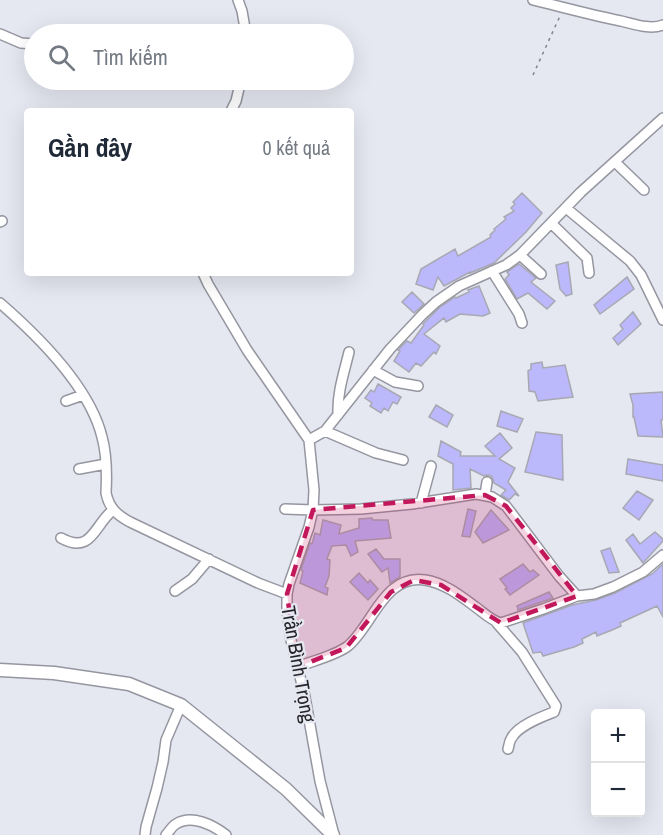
<!DOCTYPE html>
<html lang="vi">
<meta charset="utf-8">
<style>
:root{--surface:#fff;--page:#f2f2f3;--text:#1f2937;--muted:#747a83;--line:#e0e1e3}
body{margin:0;font-family:"Archivo Narrow",sans-serif;background:var(--page);color:var(--text)}
.controls{position:absolute;right:18px;bottom:18px;display:grid;overflow:hidden;border-radius:6px;box-shadow:0 6px 24px #0002}
.controls button{width:54px;height:54px;display:grid;place-items:center;padding:0;border:0;border-bottom:2px solid var(--line);background:var(--surface);color:var(--text);font:30px sans-serif}
.list{margin:0;padding:0;list-style:none}
h2{display:flex;justify-content:space-between;align-items:center;height:78px;margin:0;padding:0 24px;font-size:26px}
h2 small{font-size:20px;font-weight:400;color:var(--muted)}
.icon{flex:none;width:33px;height:33px;fill:none;stroke:currentColor;stroke-width:2;stroke-linecap:round;stroke-linejoin:round}
.map{position:relative;flex:none;width:663px;height:835px;overflow:hidden}
.search{position:absolute;background:var(--surface);box-shadow:0 6px 24px #0002;left:24px;top:24px;width:330px;height:66px;display:flex;align-items:center;gap:15px;box-sizing:border-box;padding:0 21px;border-radius:33px;color:var(--muted);font-size:22px}
.panel{position:absolute;background:var(--surface);box-shadow:0 6px 24px #0002;left:24px;top:108px;width:330px;height:168px;border-radius:6px}
.map>svg:first-child{display:block}
.building{fill:#bbb8fc;stroke:#a8a8b2;stroke-width:1.5}
.lines{fill:none;stroke-linecap:round;stroke-linejoin:round}
.minor-casing{stroke:#9596a0;stroke-width:12}
.major-casing{stroke:#9596a0;stroke-width:15}
.path{stroke:#82838a;stroke-width:1.5;stroke-dasharray:3 4.5;stroke-linecap:butt}
.minor{stroke:#fff;stroke-width:9}
.major{stroke:#fff;stroke-width:12}
.marked{fill:#c2185b;fill-opacity:0.2;stroke:#c2185b;stroke-width:4.5;stroke-dasharray:12 8;stroke-linejoin:round}
.labels{text-anchor:middle;dominant-baseline:central;stroke-width:4.5;stroke-linejoin:round;paint-order:stroke}
.street-label{font-size:20px;fill:#242428;stroke:#e5e7f1}
</style>
<div class="map">
<svg width="663" height="835" viewBox="0 0 663 835">
<rect width="100%" height="100%" fill="#e5e7f1"/>
<path class="building" d="M522,193l20,20 -16,19 -32,31 -24,10v-1l-26,14 -6,-9 -5,13 -17,-6 5,-15 34,-20 3,7 33,-19 -1,-2 5,-5 -1,-1 12,-10 -2,-2 10,-6 -3,-3 4,-4 -2,-2z
M568,262l4,32 -6,2 -6,-7 -4,-24z
M519,264l17,14 -5,4 24,19 -8,8 -19,-16 -11,6 -12,-20 4,-4 -2,-3z
M627,277l7,12 -34,25 -6,-9z
M479,286l11,27 -7,3 -23,-2 -14,8 -2,-4 -20,16 16,12 -4,8 -2,-2 -13,14 -5,-3 -7,9 -15,-11 6,-10 -2,-1 9,-9 4,2 13,-18 -1,-1 17,-17 15,-10 1,1 13,-6 -1,-2z
M412,292l12,12 -10,9 -12,-11z
M633,312l8,12 -23,21 -5,-7 10,-9 -3,-4z
M542,362l1,6 22,-3 8,32 -35,4 -3,-9 -6,-1 -1,-20 3,-2v-5z
M378,384l23,13 -4,7 -4,-2 -5,9 -4,-3 -3,5 -11,-7 2,-3 -7,-5 6,-8 3,2z
M663,392v28h-2l2,17 -25,-1 -4,-19h-1v-12l-3,-11z
M436,405l17,10 -6,12 -18,-10z
M501,411l22,8 -6,13 -20,-6z
M536,432l26,3 1,45 -38,-8z
M500,433l12,15 -13,11 16,9 -7,14 11,14 -4,-2 -6,6 -8,-5 5,-5 -12,-7 -1,-4 -2,-3 -4,-1 -3,1 -14,-7 1,19 -18,2v-26l-15,-8 3,-15 20,11 -1,4h35l-10,-10z
M628,459l35,6v16l-37,-7z
M637,491l16,9 -14,20 -16,-12z
M468,509l8,2 -6,26 -8,-1z
M491,510l18,20 -26,13 -8,-11z
M372,518l1,2h15l3,18 -36,3 3,11 -7,4 -5,-11 -14,1 -5,13 3,1 -1,16 -4,11 3,1 -1,7 -27,-12 3,-12 -2,-1 9,-27 2,1 3,-11 5,2 3,-15 18,5 -2,9 20,-6v-9z
M655,532l8,7v2l-20,22 -17,-23 7,-6 7,10z
M610,548l9,24 -10,1 -8,-22z
M376,549l8,10h16v18l-10,6 -2,-15 -6,4 -14,-18z
M523,564l7,8 3,-2 6,5 -29,20 -5,-6 2,-1 -7,-9z
M663,564v53l-6,-11 -37,17 1,3 -9,4 -15,6 -1,-4 -14,7 1,4 -9,4 -31,9 -2,-4 -8,1 -10,-30 49,-18 24,-5 19,-7 37,-19z
M359,573l9,10 2,-3 8,9 -10,11 -18,-18z
M549,592l4,6 -35,12 -1,-4z"/>
<g class="lines">
<g class="minor-casing">
<path id="minor" d="M238,0l4,11 4,23
M533,0c29,7 58,15 88,21 13,3 29,9 42,4
M0,34l21,9 13,1
M231,111l5,-10 5,-21
M615,162l29,28
M566,208l64,53 11,14 22,45
M0,222l2,-1
M551,223l36,35 2,15
M520,255l21,19
M492,271l27,43 3,9
M203,273l5,11 39,66 62,90 5,50 -1,20 -4,17 -20,57 -2,10v17l4,29 14,57 15,84 14,54
M0,303c38,33 90,85 102,134 5,18 5,37 4,56 3,15 11,22 24,29l128,61 29,11
M373,370l22,12 23,4
M66,401l17,-6
M338,415c-1,-22 6,-42 11,-63
M325,431l51,22 27,7
M309,440l16,-9 65,-82 32,-34 14,-13 23,-16 47,-21 14,-10 61,-63 82,-74
M79,469l27,-5
M485,495l2,-13
M421,503l10,-37
M285,509l28,1 48,-1 51,-5 64,-10 16,3 14,9 53,70 18,20
M61,538c31,17 33,-13 52,-28
M175,591l17,-12 17,-20
M496,622l26,30 34,54 -2,6c-13,5 -37,14 -43,27 -2,3 -2,7 -3,10
M297,667c15,-6 38,-11 51,-21 25,-21 36,-72 77,-66 20,3 37,17 52,28 8,6 15,13 24,15l42,-14 34,-13 17,-2 19,-7 30,-15 20,-17
M145,835l1,-8 11,-39 6,-26 3,-22 15,-35
M166,835c3,-3 6,-9 10,-11 16,-10 37,1 50,11"/>
</g>
<g class="major-casing">
<path id="major" d="M0,670l54,3 75,11 52,21 105,84 47,46"/>
</g>
<path class="path" d="M533,75l27,-59"/>
<use href="#minor" class="minor"/>
<use href="#major" class="major"/>
</g>
<path class="marked" d="M485,495l21,11 71,90 -76,27 -60,-38 -27,-5 -23,12 -45,56 -49,19 -10,-73 26,-84z"/>
<g class="labels">
<g class="street-label">
<text transform="translate(299 664) rotate(80)">Trần Bình Trọng</text>
</g>
</g>
</svg>
<div class="controls">
<button>+</button>
<button>−</button>
</div>
<div class="search"><svg class="icon" aria-label="search" viewBox="0 0 24 24"><circle cx="10" cy="10" r="6"/><path d="M15 15l6 6"/></svg>Tìm kiếm</div>
<section class="panel">
<h2>Gần đây<small>0 kết quả</small></h2>
<ul class="list">
</ul>
</section>
</div>
